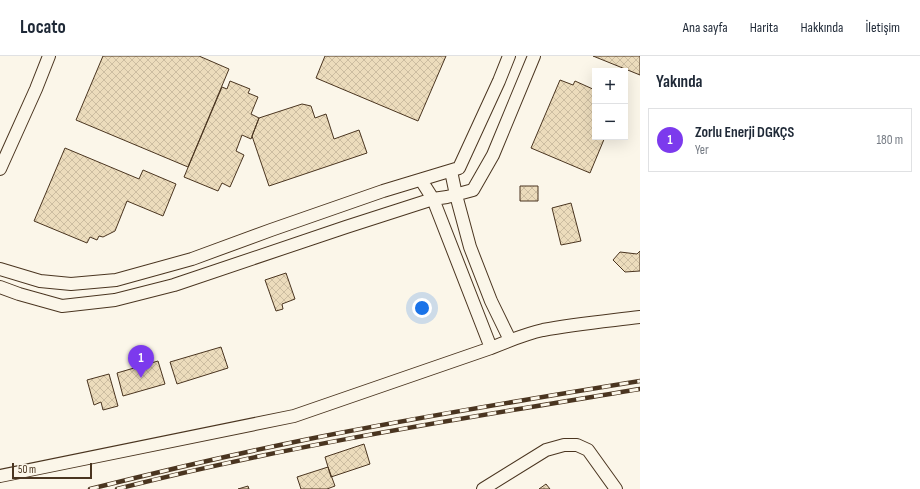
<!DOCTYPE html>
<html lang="tr">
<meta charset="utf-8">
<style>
:root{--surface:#fff;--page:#f6f6f7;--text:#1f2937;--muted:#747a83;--line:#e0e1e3;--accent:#7c3aed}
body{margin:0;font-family:"Sofia Sans Condensed",sans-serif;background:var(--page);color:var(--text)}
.controls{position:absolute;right:12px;top:12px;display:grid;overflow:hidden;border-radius:0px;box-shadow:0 4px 16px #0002}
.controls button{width:36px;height:36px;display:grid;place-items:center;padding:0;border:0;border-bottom:1px solid var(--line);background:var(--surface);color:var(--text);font:20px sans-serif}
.scale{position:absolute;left:12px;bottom:10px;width:80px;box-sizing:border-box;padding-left:4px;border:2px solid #4a3520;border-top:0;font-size:11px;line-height:14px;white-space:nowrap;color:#4a3520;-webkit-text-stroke:3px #fbf6e9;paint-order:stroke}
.you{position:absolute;left:422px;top:252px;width:14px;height:14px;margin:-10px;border:3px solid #fff;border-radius:50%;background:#1a73e8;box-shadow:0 0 0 6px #1a73e833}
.badge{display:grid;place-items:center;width:26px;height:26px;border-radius:50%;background:var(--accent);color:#fff;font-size:13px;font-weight:700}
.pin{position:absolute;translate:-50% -33px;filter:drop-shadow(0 1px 2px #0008)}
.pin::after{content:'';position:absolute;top:21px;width:14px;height:12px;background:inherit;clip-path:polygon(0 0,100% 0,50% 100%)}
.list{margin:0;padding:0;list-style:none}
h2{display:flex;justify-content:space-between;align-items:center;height:52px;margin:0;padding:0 16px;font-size:17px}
h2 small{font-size:13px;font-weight:400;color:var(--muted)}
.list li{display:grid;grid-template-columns:26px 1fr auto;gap:12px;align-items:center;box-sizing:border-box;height:64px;margin:0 8px 8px;padding:0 8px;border:1px solid var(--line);border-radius:0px}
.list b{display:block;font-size:15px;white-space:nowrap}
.list p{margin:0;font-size:13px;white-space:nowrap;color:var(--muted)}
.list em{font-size:13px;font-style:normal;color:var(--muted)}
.map{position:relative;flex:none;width:640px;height:433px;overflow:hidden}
header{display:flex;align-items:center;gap:24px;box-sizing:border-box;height:56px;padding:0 20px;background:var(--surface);border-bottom:1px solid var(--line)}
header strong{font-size:19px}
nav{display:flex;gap:22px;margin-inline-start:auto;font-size:14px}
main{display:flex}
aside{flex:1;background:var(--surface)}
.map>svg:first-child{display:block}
.building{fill:url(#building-cross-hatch);stroke:#4a3520}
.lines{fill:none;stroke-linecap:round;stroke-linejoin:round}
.minor-casing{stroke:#4a3520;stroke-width:14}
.minor{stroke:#fbf6e9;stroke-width:12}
.rail-casing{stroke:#4a3520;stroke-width:4.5}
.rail{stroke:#fbf6e9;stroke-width:3;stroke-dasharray:9;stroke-linecap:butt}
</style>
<header>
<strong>Locato</strong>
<nav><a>Ana sayfa</a><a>Harita</a><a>Hakkında</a><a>İletişim</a></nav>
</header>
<main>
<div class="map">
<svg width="640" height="433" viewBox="0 0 640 433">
<defs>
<pattern id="building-cross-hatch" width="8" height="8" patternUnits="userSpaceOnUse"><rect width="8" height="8" fill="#ecdcbc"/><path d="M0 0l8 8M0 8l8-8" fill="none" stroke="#ccbda1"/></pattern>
</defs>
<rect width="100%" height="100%" fill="#fbf6e9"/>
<path class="building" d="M103,0h96l30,13 -41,98 -112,-47z
M325,0h121l-28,65 -102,-43z
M593,0h47v19z
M560,24l13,5 2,-4 20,9v47h10l-15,36 -59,-25z
M230,25l20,8 -2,4 10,4 -7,17 8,4 -8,21 -9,-4 -6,16 8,4 -14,32 -8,-4 -4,8 -34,-14 38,-90 5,2z
M302,48l9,2 4,12 11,-4 8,25 25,-9 8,23 -98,33 -17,-50 7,-18z
M65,92l74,31 4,-9 33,14 -13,32 -36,-15 -12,30 -12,6 -4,-1 -2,4 -7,-3 -3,6 -53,-22z
M520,130h18v15h-18z
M571,147l10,38 -20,4 -9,-37z
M640,195v20l-15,1 -12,-12 7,-8 17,2z
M286,217l9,26 -13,5 1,5 -7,2 -11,-31z
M221,291l7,21 -51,16 -7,-22z
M158,305l7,23 -42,12 -6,-23z
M109,318l9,32 -15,4 -2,-8 -7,3 -7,-25z
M364,388l6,20 -39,13 -6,-20z
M328,411l7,19 -8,3h-26l-4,-12z
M546,428l4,5h-11z
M248,430l1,3h-11z"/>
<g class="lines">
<g class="minor-casing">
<path id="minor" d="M0,113l36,-80 13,-33
M451,115l5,24 14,52 21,54 19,39
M421,124l12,19 58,149
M0,213l40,12 31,3 45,-4 76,-21 79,-29 112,-39 76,-23 40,-87 10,-25
M0,231l19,7 43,12 53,-6 59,-15 172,-58 87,-28 14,-2 26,-7 20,-35 41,-99
M0,420l294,-60 197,-68c17,-7 34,-14 52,-18 32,-6 65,-9 97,-13
M483,433l63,-39 18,-5h13l11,5 28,39"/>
</g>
<use href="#minor" class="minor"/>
<g class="rail-casing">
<path id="rail" d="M90,433c72,-18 145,-35 219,-50 110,-22 220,-40 331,-58
M117,433c172,-44 348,-71 523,-100"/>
</g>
<use href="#rail" class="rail"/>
</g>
</svg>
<div class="controls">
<button>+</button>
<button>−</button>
</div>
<div class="scale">50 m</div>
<div class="you"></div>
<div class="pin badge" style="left:141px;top:322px">1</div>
</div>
<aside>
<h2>Yakında<small></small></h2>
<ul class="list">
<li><span class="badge">1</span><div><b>Zorlu Enerji DGKÇS</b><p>Yer</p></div><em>180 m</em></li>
</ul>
</aside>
</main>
